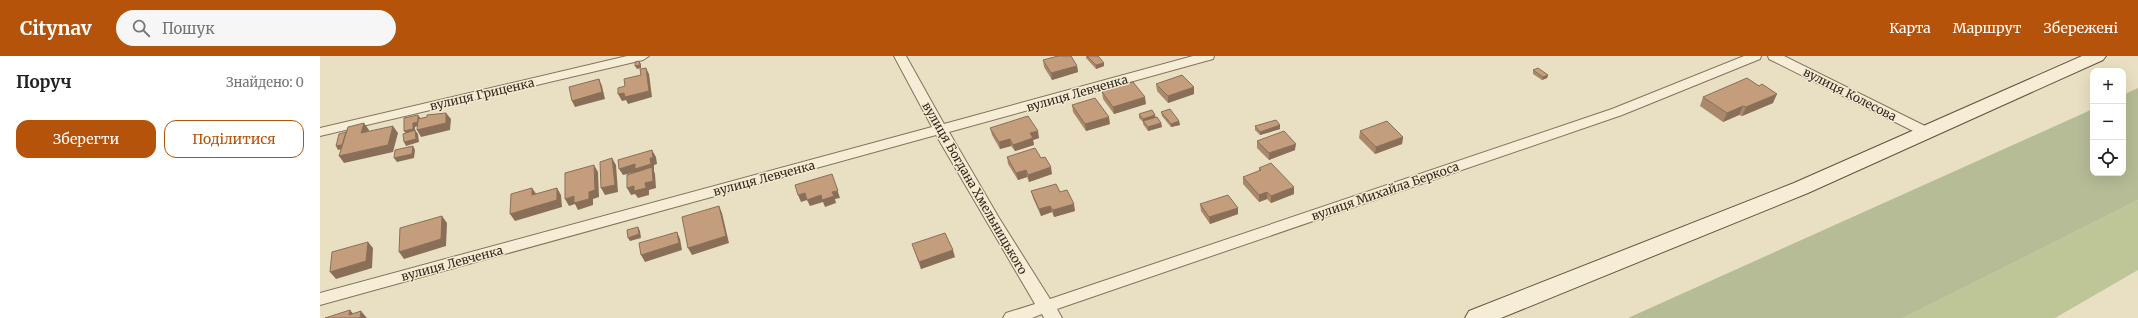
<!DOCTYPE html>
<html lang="uk">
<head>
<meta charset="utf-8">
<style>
  :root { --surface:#fff; --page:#f6f6f6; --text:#222; --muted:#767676; --line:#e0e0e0; --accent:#b45309 }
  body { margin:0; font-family:Merriweather,serif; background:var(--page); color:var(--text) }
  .controls { position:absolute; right:12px; top:12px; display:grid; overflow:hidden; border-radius:8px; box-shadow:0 4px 16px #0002 }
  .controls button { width:36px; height:36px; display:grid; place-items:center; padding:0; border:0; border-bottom:1px solid var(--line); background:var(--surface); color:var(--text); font:20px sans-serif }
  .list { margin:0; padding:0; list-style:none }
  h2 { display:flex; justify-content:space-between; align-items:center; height:52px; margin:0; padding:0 16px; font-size:17px }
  h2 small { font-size:13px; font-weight:400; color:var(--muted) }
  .actions { display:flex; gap:8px; padding:12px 16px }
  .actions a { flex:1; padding:9px 0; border:1px solid var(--accent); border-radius:12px; text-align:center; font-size:14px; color:var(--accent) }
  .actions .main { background:var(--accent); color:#fff }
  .icon { flex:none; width:22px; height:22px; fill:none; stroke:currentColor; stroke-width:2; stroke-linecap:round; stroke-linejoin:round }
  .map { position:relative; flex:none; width:1818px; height:262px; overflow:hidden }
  header { display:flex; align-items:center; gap:24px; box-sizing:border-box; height:56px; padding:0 20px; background:var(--accent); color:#fff }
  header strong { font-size:19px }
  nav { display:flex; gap:22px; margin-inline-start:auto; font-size:14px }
  .search { width:280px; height:36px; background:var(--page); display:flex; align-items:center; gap:10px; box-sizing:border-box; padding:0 14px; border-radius:22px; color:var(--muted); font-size:15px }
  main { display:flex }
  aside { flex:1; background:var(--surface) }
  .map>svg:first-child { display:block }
  .green { fill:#bec698 }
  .cemetery { fill:#b5bc96 }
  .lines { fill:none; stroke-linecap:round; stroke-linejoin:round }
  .street-casing { stroke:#82725b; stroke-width:2 }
  .secondary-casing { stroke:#64533f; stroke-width:2 }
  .street { fill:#f5edd5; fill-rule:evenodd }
  .secondary { fill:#f5edd5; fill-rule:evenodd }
  .wall { fill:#a9886b }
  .shaded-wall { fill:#896f57 }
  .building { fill:#c49e7c; stroke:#896f57 }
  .labels { text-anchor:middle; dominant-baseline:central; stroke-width:3; stroke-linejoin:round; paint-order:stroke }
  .street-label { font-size:12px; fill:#33291e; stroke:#f2ead1 }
</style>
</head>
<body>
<header>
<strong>Citynav</strong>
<div class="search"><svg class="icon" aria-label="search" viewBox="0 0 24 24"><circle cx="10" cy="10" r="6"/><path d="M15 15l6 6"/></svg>Пошук</div>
<nav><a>Карта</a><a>Маршрут</a><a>Збережені</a></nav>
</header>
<main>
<aside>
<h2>Поруч<small>Знайдено: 0</small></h2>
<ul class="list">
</ul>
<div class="actions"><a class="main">Зберегти</a><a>Поділитися</a></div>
</aside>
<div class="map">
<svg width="1818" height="262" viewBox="0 0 1818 262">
  <rect width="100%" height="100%" fill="#e9e0c3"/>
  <path class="green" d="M1818 144V214L1735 262H1583Z"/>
  <path class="cemetery" d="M1818 32V144L1583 262H1308L1773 53V117H1803V39Z"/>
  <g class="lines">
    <defs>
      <path id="street" d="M307 0H329L323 4 0 80V72Z
        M574 0H586L624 68 873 0H894L893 3 629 76 679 162 730 243 1292 53 1424 0H1441L1440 3 1302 59 737 253 742 262H724L722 258 712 262H683L686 257 715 248 616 79 0 249V237L612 71Z
        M1448 0H1464L1611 73 1613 76 1611 79H1601L1449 3Z"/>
      <path id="secondary" d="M1762 0H1786L1783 4 1488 137 1181 262H1145L1149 255 1474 127Z"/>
    </defs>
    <use href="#street" class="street-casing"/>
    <use href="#secondary" class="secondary-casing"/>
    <use href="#street" class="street"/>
    <use href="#secondary" class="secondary"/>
  </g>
  <path class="wall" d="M766 0H778L784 7V10L776 13 766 2Z
    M723 4 757 10 758 16 732 24 724 11Z
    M1213 14 1228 19 1227 22 1222 24 1213 18Z
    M836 28 874 38 848 47 837 35Z
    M782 36 826 48 794 58 783 43Z
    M1383 41 1453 47 1422 60 1419 59 1403 66 1380 50Z
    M752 49 790 68 766 75 753 56Z
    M841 56 859 65 860 69 851 71 842 60Z
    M819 58 835 59V61L841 67 842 71 828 75 823 68V66L819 62Z
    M960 69V73L940 79 935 74V70Z
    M670 72 719 82 713 84 714 89 695 95 691 90 680 93 672 79Z
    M1040 75 1083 81 1082 88 1055 98 1039 82Z
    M937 85 975 94 949 104 937 92Z
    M687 101 721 102 732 118 709 126 707 121 698 124 688 108Z
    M939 112 974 138 951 147 947 143 939 146 923 128V121L939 115Z
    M711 135 740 136 755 155 734 161 732 156 721 160 713 142Z
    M880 148 918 152V158L890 168 881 155Z
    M592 188 635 201 601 213Z"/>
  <path class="shaded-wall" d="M319 5 321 8V12L317 13 315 10Z
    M784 7V10L776 13V9Z
    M757 10 758 16 732 24 731 17Z
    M326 12 329 18 332 41 308 48 306 44 302 45 298 38 304 37 306 40Z
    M1228 19 1227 22 1222 24 1223 21Z
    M279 23 282 30 285 43 255 51 252 45Z
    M874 31V38L848 47V40Z
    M1457 38 1453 47 1422 60 1426 51Z
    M825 41 826 48 794 58 793 51Z
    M1423 50 1419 59 1403 66 1407 57Z
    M126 57 131 63 130 74 101 81 97 74Z
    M98 59 101 63 100 69 95 71V77L87 79 84 75 93 67Z
    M835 59 836 62 823 65V66V63Z
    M789 61 790 68 766 75 765 68Z
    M859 65 860 69 851 71V68Z
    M44 67 49 74 46 84 41 77Z
    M841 67 842 71 828 75V71Z
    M960 69V73L940 79V76Z
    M73 70 78 77 73 96 24 107 19 100Z
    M95 74 98 78 99 86 86 90 84 86Z
    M718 75 719 82 713 84 714 89 695 95 693 89 710 77Z
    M1083 81 1082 88 1055 98 1056 91Z
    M690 83 691 90 680 93 679 86Z
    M23 88 26 92 18 94 16 90Z
    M976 88 975 94 949 104V97Z
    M93 90 95 94 94 102 77 106 74 102Z
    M332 94 336 101 337 108 334 109V115L335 118 336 132 329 134V139L318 142 315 138 311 139 307 132 319 120 317 116 303 119 299 113 330 102Z
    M292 102 296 109 298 136 285 139 281 132Z
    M274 109 278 116 279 141 273 143V149L258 154 255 148 249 150 245 143 269 136Z
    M731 111 732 118 709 126 708 119Z
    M706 114 707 121 698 124 696 117Z
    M512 118 520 142 515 143 516 147 505 151 503 146 490 150 487 144 481 146 478 139 485 137 501 139 512 136Z
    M974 131V138L951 147V140Z
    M212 132 217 139H212Z
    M237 132 241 139 242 151 195 165 190 158Z
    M947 136V143L939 146V139Z
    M754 148 755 155 734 161 733 154Z
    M399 150 402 157 409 187 372 199 368 192Z
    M730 150 732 156 721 160 719 153Z
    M918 152V158L890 168 889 161Z
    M122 160 127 167 126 190 84 203 79 196Z
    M318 171 320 175 321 182 310 185 308 182Z
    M357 176 360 183 362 194 325 206 321 199Z
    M48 186 53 192 52 212 16 223 10 216Z
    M633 194 635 201 601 213 599 206Z
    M30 254 36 261 29 259Z
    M41 255 47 262H40Z"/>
  <path class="building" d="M738 0H751L757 10 731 17 723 4Z
    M767 0H778L784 7 776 9Z
    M319 5 320 9 315 10V6Z
    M326 12 329 35 305 41 304 37 298 38V32L305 30 304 23 321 19 320 13Z
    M1218 12 1228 19 1223 21 1213 14Z
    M862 19 874 31 848 40 836 28Z
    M1427 22 1439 30 1442 28 1457 38 1426 51 1423 50 1407 57 1383 41Z
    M279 23 282 36 252 45 249 31Z
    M813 26 825 41 793 51 782 36Z
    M775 42 789 61 765 68 752 49Z
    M850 53 859 65 851 68 841 56Z
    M832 54 835 59 823 63 819 58Z
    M126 57V67L97 74 98 63 107 61V59Z
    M98 59V66L93 67V73L84 75V62Z
    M708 60 718 75 710 77 713 82 693 89 690 83 679 86 670 72Z
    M837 61 841 67 828 71 823 65Z
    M956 64 960 69 940 76 935 70Z
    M1067 65 1083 81 1056 91 1040 75Z
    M44 67 41 77 73 70 68 89 19 100 28 71Z
    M95 74 96 83 84 86 83 78Z
    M964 75 976 88 949 97 937 85Z
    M26 76 22 89 16 90 19 78Z
    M93 90 92 98 74 102 75 94Z
    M715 92 721 102 725 101 731 111 708 119 706 114 696 117 687 101Z
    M332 94 333 102H330L331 108 315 113V108L299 113 298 104Z
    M292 102 295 129 281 132 280 106Z
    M951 107 974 131 951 140 947 136 939 139 923 121 941 114 939 112Z
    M274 109 275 134 269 136V143L254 147V140L245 143V117Z
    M332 111 333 125 325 127 326 132 314 135V130L307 132V119Z
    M512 118 518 135 512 136 514 140 502 144 501 139 487 144 485 137 478 139 475 129Z
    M736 128 740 136 747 134 754 148 733 154 730 150 719 153 711 135Z
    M212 132V139L237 132V144L190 158 191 138Z
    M908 139 918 152 889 161 880 148Z
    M399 150 406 180 368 192 362 161Z
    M122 160 121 183 79 196 80 172Z
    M318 171 319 178 308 182 307 174Z
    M357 176 359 187 321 199 319 187Z
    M625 177 633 194 599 206 592 188Z
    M48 186 46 205 10 216 12 196Z
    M30 254 29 259 41 255 40 262H5Z"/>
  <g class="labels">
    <g class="street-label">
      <text transform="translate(757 37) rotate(-16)">вулиця Левченка</text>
      <text transform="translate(162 38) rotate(-13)">вулиця Гриценка</text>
      <text transform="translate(1530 38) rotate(27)">вулиця Колесова</text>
      <text transform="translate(444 122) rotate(-15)">вулиця Левченка</text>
      <text transform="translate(655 132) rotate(60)">вулиця Богдана Хмельницького</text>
      <text transform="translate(1065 135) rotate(-19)">вулиця Михайла Беркоса</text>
      <text transform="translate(132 207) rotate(-15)">вулиця Левченка</text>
    </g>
  </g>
</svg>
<div class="controls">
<button>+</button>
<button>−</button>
<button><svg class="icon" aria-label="locate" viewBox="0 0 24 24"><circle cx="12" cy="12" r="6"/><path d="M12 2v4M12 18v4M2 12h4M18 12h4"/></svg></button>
</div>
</div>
</main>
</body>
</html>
